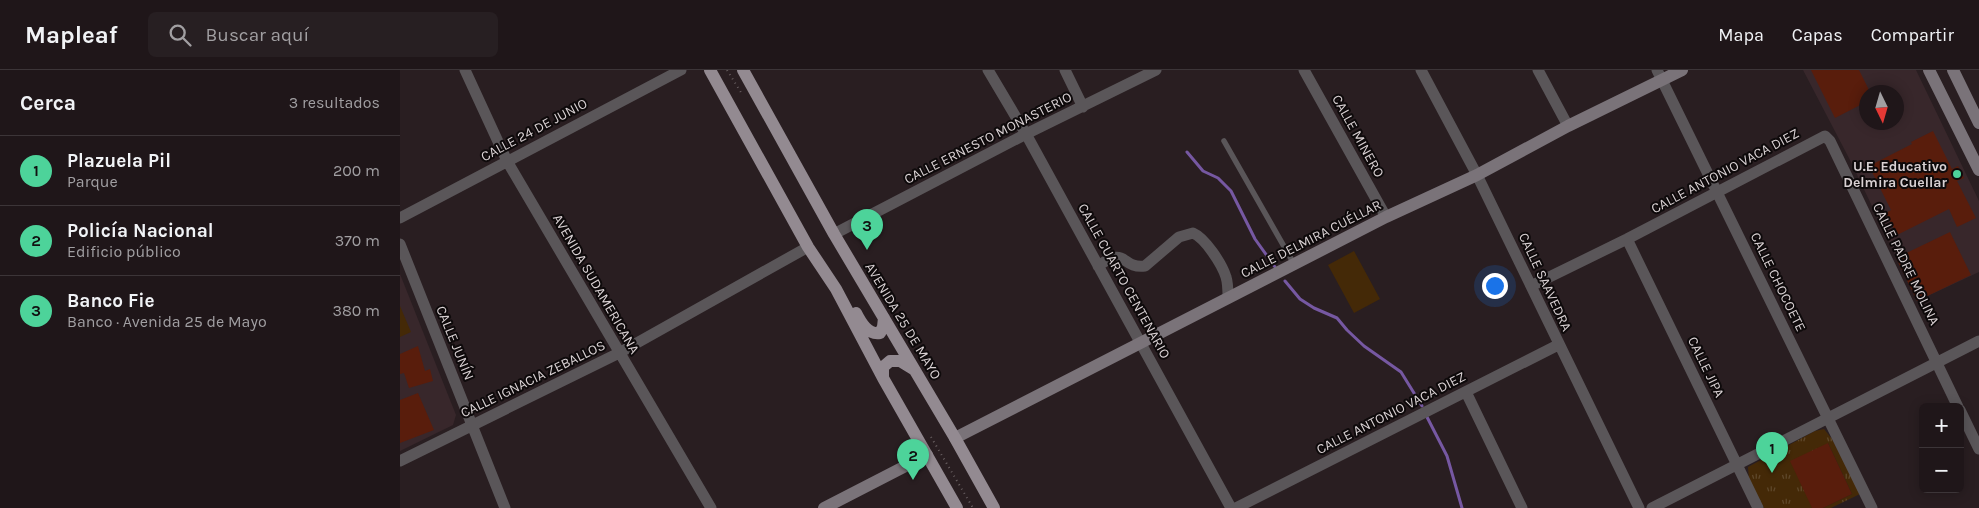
<!DOCTYPE html>
<html lang="es">
<head>
<meta charset="utf-8">
<style>
  :root { --surface:#1f1619; --page:#271f22; --text:#f1f3f6; --muted:#a19fa2; --line:#3c3538; --accent:#4dd39a }
  body { margin:0; font-family:Karla,sans-serif; background:var(--page); color:var(--text) }
  .controls { position:absolute; right:15px; bottom:15px; display:grid; overflow:hidden; border-radius:8px; box-shadow:0 2px 12px #0003 }
  .controls button { width:45px; height:45px; display:grid; place-items:center; padding:0; border:0; border-bottom:1px solid var(--line); background:var(--surface); color:var(--text); font:25px sans-serif }
  .compass { position:absolute; left:1459px; top:15px; width:45px; height:45px; border-radius:50%; background:var(--surface); box-shadow:0 2px 12px #0003; rotate:175deg }
  .you { position:absolute; left:1094px; top:215px; width:18px; height:18px; margin:-12px; border:4px solid #fff; border-radius:50%; background:#1a73e8; box-shadow:0 0 0 8px #1a73e833 }
  .badge { display:grid; place-items:center; width:32px; height:32px; border-radius:50%; background:var(--accent); color:#111; font-size:16px; font-weight:700 }
  .pin { position:absolute; translate:-50% -41px; filter:drop-shadow(0 1px 2px #0008) }
  .pin::after { content:''; position:absolute; top:26px; width:18px; height:15px; background:inherit; clip-path:polygon(0 0,100% 0,50% 100%) }
  .list { margin:0; padding:0; list-style:none }
  h2 { display:flex; justify-content:space-between; align-items:center; height:65px; margin:0; padding:0 20px; font-size:21px }
  h2 small { font-size:16px; font-weight:400; color:var(--muted) }
  .list li { display:grid; grid-template-columns:32px 1fr auto; gap:15px; align-items:center; box-sizing:border-box; height:70px; padding:0 20px; border-top:1px solid var(--line) }
  .list b { display:block; font-size:19px; white-space:nowrap }
  .list p { margin:0; font-size:16px; white-space:nowrap; color:var(--muted) }
  .list em { font-size:16px; font-style:normal; color:var(--muted) }
  .icon { flex:none; width:28px; height:28px; fill:none; stroke:currentColor; stroke-width:2; stroke-linecap:round; stroke-linejoin:round }
  .map { position:relative; flex:none; width:1579px; height:438px; overflow:hidden }
  header { display:flex; align-items:center; gap:30px; box-sizing:border-box; height:70px; padding:0 25px; background:var(--surface); border-bottom:1px solid var(--line) }
  header strong { font-size:24px }
  nav { display:flex; gap:28px; margin-inline-start:auto; font-size:18px }
  .search { width:350px; height:45px; background:var(--page); display:flex; align-items:center; gap:12px; box-sizing:border-box; padding:0 18px; border-radius:8px; color:var(--muted); font-size:19px }
  main { display:flex }
  aside { flex:1; background:var(--surface) }
  .map>svg:first-child { display:block }
  .built { fill:#38272b; fill-rule:evenodd }
  .green { fill:#442907 }
  .park { fill:url(#park-tufts) }
  .lines { fill:none; stroke-linecap:round; stroke-linejoin:round }
  .stream { stroke:#7658a2; stroke-width:3 }
  .building { fill:#591d0c }
  .path { stroke:#696062; stroke-width:2; stroke-dasharray:1 4; stroke-linecap:butt }
  .service { stroke:#5a5659; stroke-width:5.5 }
  .minor { stroke:#5a5659; stroke-width:11 }
  .secondary { stroke:#7a7379; stroke-width:12 }
  .primary { stroke:#938a91; stroke-width:12 }
  .poi-dot { fill:#4dd39a; stroke:#0e0a0b; stroke-width:2 }
  .labels { text-anchor:middle; dominant-baseline:central; stroke-width:4; stroke-linejoin:round; paint-order:stroke }
  .street-label { font-size:14px; fill:#d9d1d3; stroke:#0e0a0b }
  .poi-label { font-size:14px; font-weight:bold; fill:#d9d1d3; stroke:#0e0a0b; text-anchor:end }
</style>
</head>
<body>
<header>
<strong>Mapleaf</strong>
<div class="search"><svg class="icon" aria-label="search" viewBox="0 0 24 24"><circle cx="10" cy="10" r="6"/><path d="M15 15l6 6"/></svg>Buscar aquí</div>
<nav><a>Mapa</a><a>Capas</a><a>Compartir</a></nav>
</header>
<main>
<aside>
<h2>Cerca<small>3 resultados</small></h2>
<ul class="list">
<li><span class="badge">1</span><div><b>Plazuela Pil</b><p>Parque</p></div><em>200 m</em></li>
<li><span class="badge">2</span><div><b>Policía Nacional</b><p>Edificio público</p></div><em>370 m</em></li>
<li><span class="badge">3</span><div><b>Banco Fie</b><p>Banco · Avenida 25 de Mayo</p></div><em>380 m</em></li>
</ul>
</aside>
<div class="map">
<svg width="1579" height="438" viewBox="0 0 1579 438">
  <defs>
    <pattern id="park-tufts" width="24" height="20" patternUnits="userSpaceOnUse" patternTransform="scale(1.25)"><rect width="24" height="20" fill="#442907"/><path d="M3 7l-1-3M5 7V3M7 7l1-3M15 17l-1-3M17 17v-4M19 17l1-3" fill="none" stroke="#5e472a"/></pattern>
  </defs>
  <rect width="100%" height="100%" fill="#291e21"/>
  <path class="built" d="M1403 0H1516L1579 131V202L1517 231 1451 92ZM1466 22H1496V52H1466Z
    M0 204 56 345 53 355 0 381Z"/>
  <path class="green" d="M954 181 980 229 954 243 928 195Z
    M0 236 11 262 0 267Z"/>
  <path class="park" d="M1424 359 1432 369 1460 424 1431 438H1423L1452 424 1428 373 1412 438H1364L1349 409 1348 397 1415 361Z"/>
  <g class="lines">
    <path class="stream" d="M787 82 803 101 818 108 831 121 855 169 875 197
      M885 211 900 229 914 238 937 248 947 260 964 276 1001 302 1022 336
      M1027 347 1047 386 1062 438"/>
  </g>
  <path class="building" d="M1411 0H1459L1470 22H1466V32L1435 48Z
    M1533 61 1552 99 1558 96 1564 108 1557 111 1576 148 1557 157 1549 139 1497 165 1486 143 1491 140 1469 96 1512 74 1511 72Z
    M1550 162 1571 205 1517 231 1496 188Z
    M18 276 25 301 30 299 33 311 9 318 4 303 0 304V284Z
    M18 323 34 360 0 373V330Z
    M1428 373 1452 424 1423 438H1412L1390 391Z"/>
  <g class="lines">
    <path class="path" d="M327 0 342 24
      M531 367 573 438"/>
    <path class="service" d="M824 71 894 194"/>
    <path class="minor" d="M65 0 107 91 311 438
      M588 0 626 64 831 438
      M665 0 683 37
      M904 0 986 147
      M1021 0 1077 105 1239 438
      M1138 0 1168 56
      M1257 0 1472 438
      M0 148 281 0
      M434 164 626 64 756 0
      M1227 169 1358 438
      M0 174 105 438
      M698 196C728 175 720 199 745 196L779 167 793 163C805 168 822 194 826 207 828 213 828 221 828 228
      M1131 216 1227 169 1425 66 1430 71 1558 337
      M1066 322 1122 438
      M1560 340 1579 379
      M0 391 219 283 408 177
      M836 438 1158 275
      M1252 438 1579 271"/>
    <path class="secondary" d="M1529 0 1579 100
      M1553 0 1579 53
      M555 368 986 147 1077 105 1168 56 1282 0
      M424 438 527 385"/>
    <path class="primary" d="M310 0 408 177 436 219 483 308 557 438
      M343 0 434 164 555 368 594 438
      M456 243C461 253 468 265 480 263L483 257 484 248
      M483 308V297L490 291H500L513 299"/>
  </g>
  <circle class="poi-dot" cx="1557" cy="104" r="5"/>
  <g class="labels">
    <g class="street-label">
      <text transform="translate(134 60) rotate(-28)">CALLE 24 DE JUNIO</text>
      <text transform="translate(958 66) rotate(61)">CALLE MINERO</text>
      <text transform="translate(588 68) rotate(-27)">CALLE ERNESTO MONASTERIO</text>
      <text transform="translate(1325 101) rotate(-28)">CALLE ANTONIO VACA DIEZ</text>
      <text transform="translate(911 169) rotate(-27)">CALLE DELMIRA CUÉLLAR</text>
      <text transform="translate(1506 194) rotate(64)">CALLE PADRE MOLINA</text>
      <text transform="translate(724 211) rotate(61)">CALLE CUARTO CENTENARIO</text>
      <text transform="translate(1145 212) rotate(65)">CALLE SAAVEDRA</text>
      <text transform="translate(1378 212) rotate(64)">CALLE CHOCOETE</text>
      <text transform="translate(196 214) rotate(60)">AVENIDA SUDAMERICANA</text>
      <text transform="translate(503 251) rotate(59)">AVENIDA 25 DE MAYO</text>
      <text transform="translate(55 273) rotate(68)">CALLE JUNÍN</text>
      <text transform="translate(1306 297) rotate(64)">CALLE JIPA</text>
      <text transform="translate(133 309) rotate(-26)">CALLE IGNACIA ZEBALLOS</text>
      <text transform="translate(991 343) rotate(-27)">CALLE ANTONIO VACA DIEZ</text>
    </g>
    <g class="poi-label">
      <text x="1547" y="96">U.E. Educativo<tspan x="1547" dy="16">Delmira Cuellar</tspan></text>
    </g>
  </g>
</svg>
<div class="controls">
<button>+</button>
<button>−</button>
</div>
<svg class="compass" viewBox="-18 -18 36 36"><path d="M0-13l5 13h-10z" fill="#e53935"/><path d="M0 13l5-13h-10z" fill="#a19fa2"/></svg>
<div class="you"></div>
<div class="pin badge" style="left:1372px;top:403px">1</div>
<div class="pin badge" style="left:513px;top:410px">2</div>
<div class="pin badge" style="left:467px;top:180px">3</div>
</div>
</main>
</body>
</html>
